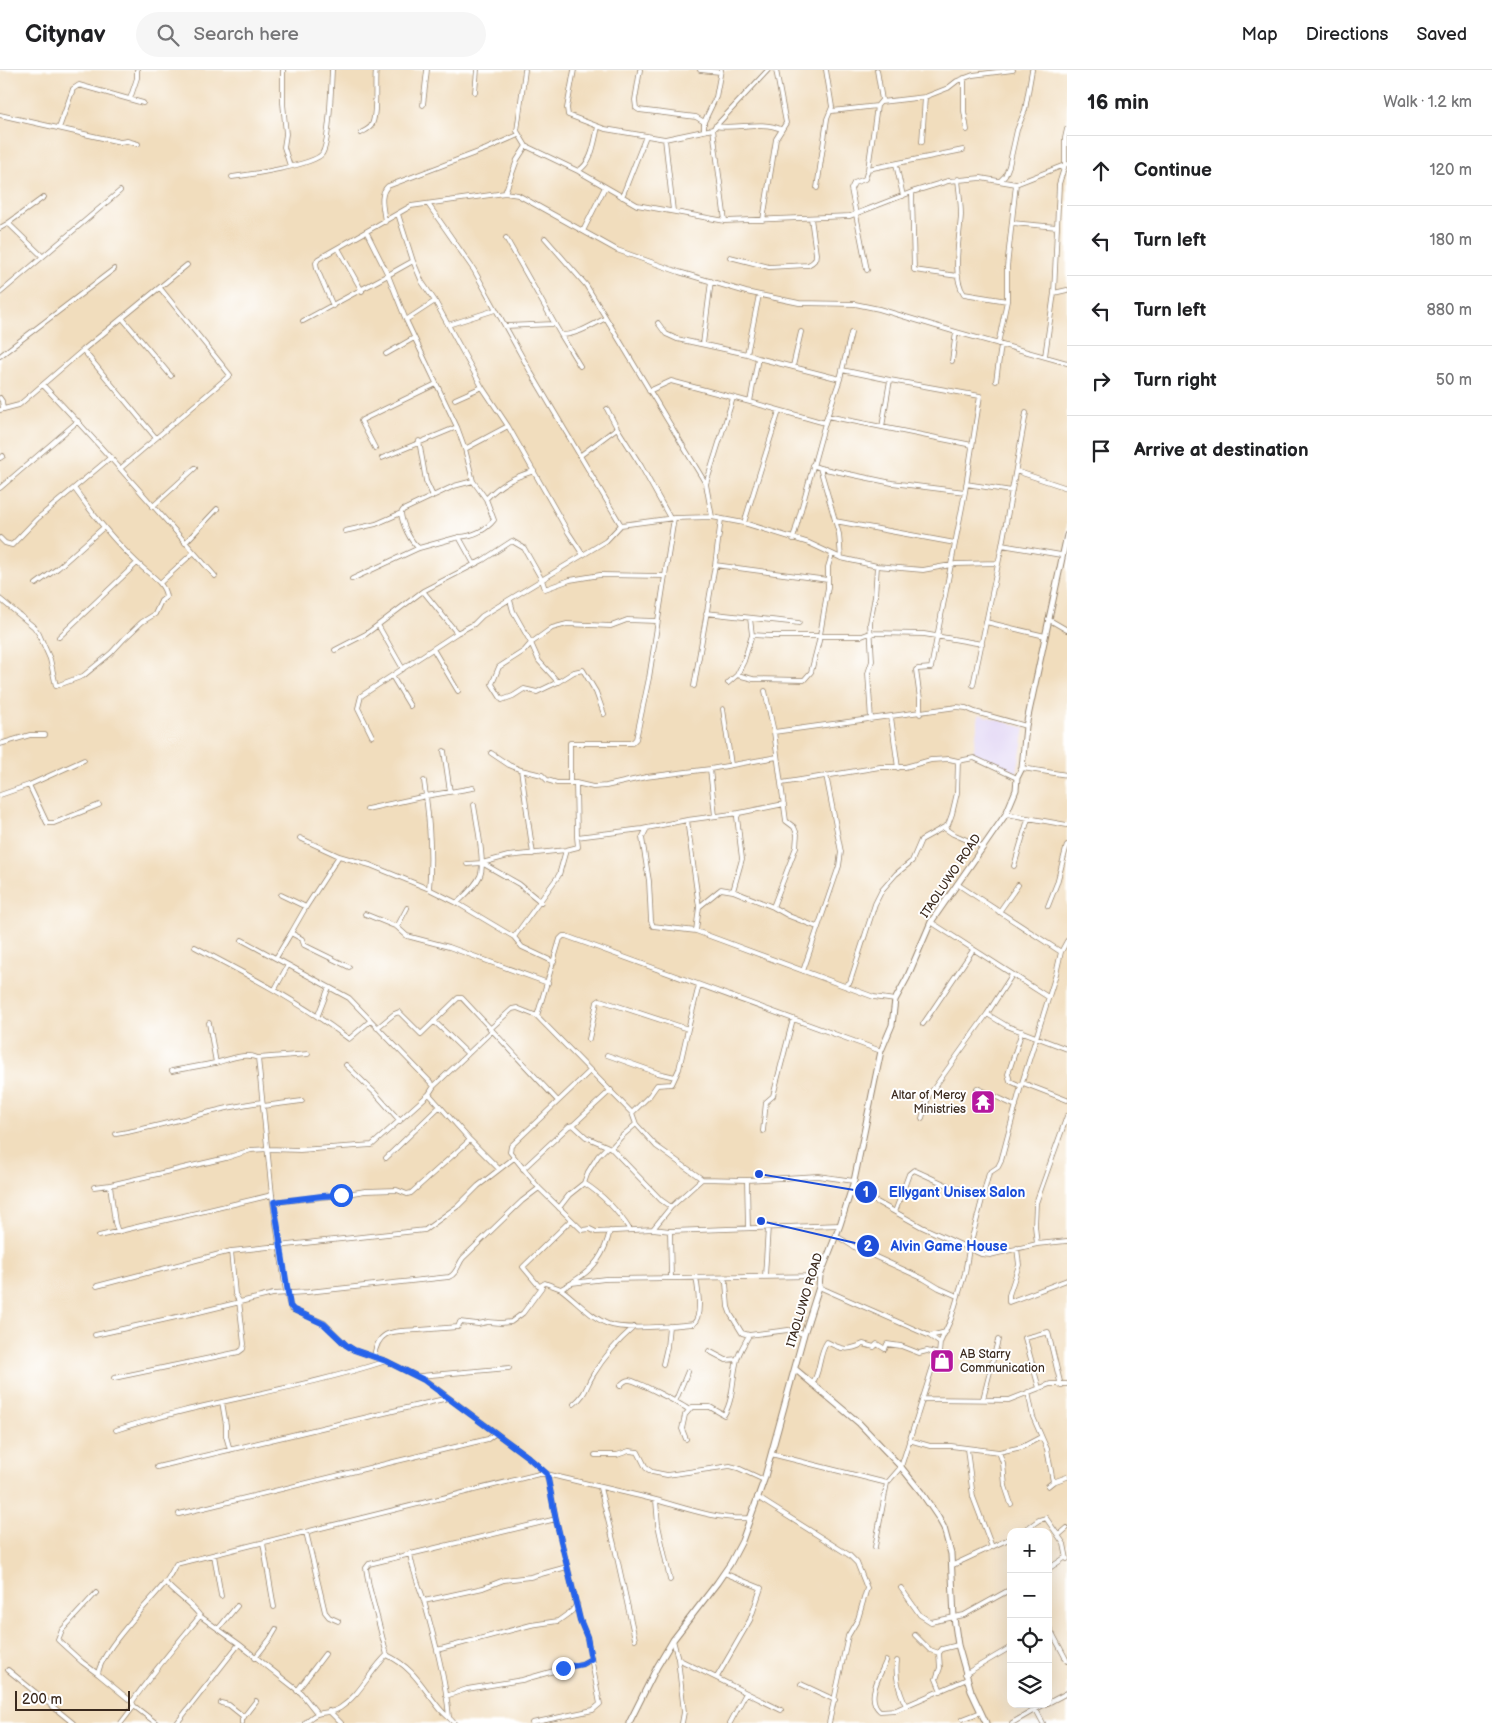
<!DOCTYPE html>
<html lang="en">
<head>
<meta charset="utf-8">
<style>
  :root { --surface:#fff; --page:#f6f6f6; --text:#202124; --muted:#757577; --line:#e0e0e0 }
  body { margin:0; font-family:"Balsamiq Sans",sans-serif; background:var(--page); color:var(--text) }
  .controls { position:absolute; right:15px; bottom:15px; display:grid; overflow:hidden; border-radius:10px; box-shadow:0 5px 20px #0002 }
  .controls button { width:45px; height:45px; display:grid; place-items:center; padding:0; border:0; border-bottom:1px solid var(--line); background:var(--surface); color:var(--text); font:25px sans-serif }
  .scale { position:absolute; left:15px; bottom:12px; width:115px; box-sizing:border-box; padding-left:5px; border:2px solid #3b2a1e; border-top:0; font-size:14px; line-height:18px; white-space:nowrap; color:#3b2a1e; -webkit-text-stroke:4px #fff; paint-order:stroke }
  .stop { position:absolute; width:15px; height:15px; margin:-11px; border:4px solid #2563eb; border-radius:50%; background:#fff }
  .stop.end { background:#2563eb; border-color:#fff; box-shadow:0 1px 5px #0008 }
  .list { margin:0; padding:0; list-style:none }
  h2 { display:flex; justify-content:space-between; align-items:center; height:65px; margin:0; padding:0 20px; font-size:21px }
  h2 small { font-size:16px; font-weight:400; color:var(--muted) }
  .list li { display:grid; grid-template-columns:32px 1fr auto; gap:15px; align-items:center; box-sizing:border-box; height:70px; padding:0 20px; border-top:1px solid var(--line) }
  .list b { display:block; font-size:19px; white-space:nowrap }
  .list em { font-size:16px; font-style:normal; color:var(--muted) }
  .icon { flex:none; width:28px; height:28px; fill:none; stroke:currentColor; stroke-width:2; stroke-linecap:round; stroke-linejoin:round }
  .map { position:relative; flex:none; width:1067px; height:1653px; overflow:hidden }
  header { display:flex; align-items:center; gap:30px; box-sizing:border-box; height:70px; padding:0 25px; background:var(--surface); border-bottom:1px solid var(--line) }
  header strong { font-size:24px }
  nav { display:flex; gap:28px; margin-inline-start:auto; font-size:18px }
  .search { width:350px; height:45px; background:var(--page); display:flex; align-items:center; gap:12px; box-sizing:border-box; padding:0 18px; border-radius:28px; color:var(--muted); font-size:19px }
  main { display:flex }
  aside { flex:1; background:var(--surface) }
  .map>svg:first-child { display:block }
  .built { fill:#e0d4f4 }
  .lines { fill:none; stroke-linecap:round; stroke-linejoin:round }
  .street-casing { stroke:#96846e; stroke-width:5.5 }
  .secondary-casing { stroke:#96846e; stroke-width:7 }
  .street { stroke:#fff; stroke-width:4 }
  .secondary { stroke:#fff; stroke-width:5 }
  .route { stroke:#2563eb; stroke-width:6 }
  .labels { text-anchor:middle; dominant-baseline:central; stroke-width:4; stroke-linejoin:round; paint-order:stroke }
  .street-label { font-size:12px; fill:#3b2a1e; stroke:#fff }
  .poi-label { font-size:12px; fill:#3b2a1e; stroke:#fff; text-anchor:end }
  .leader { fill:none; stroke:#1d4ed8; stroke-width:2 }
  .callout-dot { fill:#1d4ed8; stroke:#fff; stroke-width:2 }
  .mark-label { font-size:15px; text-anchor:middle; font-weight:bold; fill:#fff }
  .callout-label { font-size:14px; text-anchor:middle; font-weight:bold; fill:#1d4ed8; stroke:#fff; stroke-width:4; stroke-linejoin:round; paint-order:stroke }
</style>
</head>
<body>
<header>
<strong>Citynav</strong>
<div class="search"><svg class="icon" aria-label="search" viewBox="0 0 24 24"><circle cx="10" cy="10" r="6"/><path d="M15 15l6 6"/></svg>Search here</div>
<nav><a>Map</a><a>Directions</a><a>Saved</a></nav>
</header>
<main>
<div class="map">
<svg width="1067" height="1653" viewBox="0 0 1067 1653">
  <rect width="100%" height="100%" fill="#fff"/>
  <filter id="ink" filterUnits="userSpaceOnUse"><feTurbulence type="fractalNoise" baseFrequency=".02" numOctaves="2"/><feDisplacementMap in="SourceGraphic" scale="10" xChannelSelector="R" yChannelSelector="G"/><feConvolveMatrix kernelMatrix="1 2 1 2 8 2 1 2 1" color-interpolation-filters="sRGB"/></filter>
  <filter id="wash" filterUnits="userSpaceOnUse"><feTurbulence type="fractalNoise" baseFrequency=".0096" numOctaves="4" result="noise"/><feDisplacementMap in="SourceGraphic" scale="20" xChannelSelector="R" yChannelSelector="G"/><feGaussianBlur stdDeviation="1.12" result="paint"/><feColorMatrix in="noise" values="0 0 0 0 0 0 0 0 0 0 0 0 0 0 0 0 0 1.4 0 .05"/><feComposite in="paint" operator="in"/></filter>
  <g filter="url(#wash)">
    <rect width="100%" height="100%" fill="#f1ddbd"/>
    <path class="built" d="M979 644 1025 658 1017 703 981 686 973 685Z"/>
  </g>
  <g filter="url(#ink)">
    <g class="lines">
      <defs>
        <path id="street" d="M283 0V33L286 64 284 77 290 96
          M525 0 517 61 526 76 578 101 637 135 725 151 850 146 912 122 948 111 981 108 1016 114 1067 94
          M574 0 567 38 568 45 605 59 665 69 713 59 768 0
          M640 0 635 30 636 38 639 40 696 47 704 52
          M700 0 720 2
          M964 8V41L967 60
          M475 22 477 0
          M130 29 137 8V0
          M881 32 925 27 948 18 957 11 973 5 1013 0
          M423 35 427 0
          M832 41 877 36
          M0 45 120 72 127 71 138 74
          M715 56C737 60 760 50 781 59
          M59 58 73 19 79 15 143 33
          M713 59 725 151
          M1067 59 1065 68V95L1059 114 1054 223 1067 220
          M704 60V52L716 27 721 0
          M361 63C364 61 369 59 371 56 378 47 374 12 376 0
          M665 69 673 141
          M922 72 925 27
          M896 94 903 126
          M868 99 963 80
          M578 101C593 92 594 72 598 57
          M232 107C248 105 314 95 322 84 330 72 331 17 332 0
          M958 109C959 121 961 133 961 145 960 166 951 206 964 224L1007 231
          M1000 111 1005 106 1009 96 1017 60 1025 40 1032 0
          M817 118 827 49 832 37 826 0
          M912 122 914 200 958 206
          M505 123 517 90 526 76
          M622 127 646 66
          M428 134 474 200 530 301 621 455
          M398 144 413 191 422 212 435 231 482 317 508 356 568 462 583 485
          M763 150 776 69 786 53 776 0
          M385 152C384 140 378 125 388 116L486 79 518 65
          M1012 153 1057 157
          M7 154 44 127
          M0 158 7 154 10 155 42 186
          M583 161 605 117
          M506 168 561 265C577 265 592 255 606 248L586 215 545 168
          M338 178 362 221
          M730 187 769 197 808 195C814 192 816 190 816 184L811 148
          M413 191 388 205 406 250 457 357 465 379 508 356
          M867 200 851 119 854 113 865 109 868 99 877 36 882 30 877 0
          M0 223 120 121
          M759 225 747 284 758 288 750 332 825 353
          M333 236 317 199 316 193 318 189 411 136 505 123 518 125 617 180 679 202 746 222 799 233 855 234 879 239 956 262 1067 293
          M606 248 706 414 712 447
          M123 249 171 306
          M406 250 435 231
          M303 251 388 205 367 163
          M658 253 666 264 677 269 747 284
          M448 255 495 240
          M505 256 554 254
          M561 265 580 296
          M703 274 711 211
          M998 274 1007 231V197L1016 114
          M83 280 156 368
          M386 284 414 268
          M0 286 114 199
          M1045 286 1054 223
          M758 288 840 309
          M952 291 956 262
          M793 296 801 262
          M842 300 890 310 980 326 965 422 931 598 918 599 916 600 920 629V644
          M996 311 1001 275
          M43 315C103 377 158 442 215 506
          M649 321 671 311 750 332
          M0 328 2 331 3 339
          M455 329 482 317
          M607 339 617 358
          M0 340 19 335 83 280 187 195
          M827 346 972 375
          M882 357 890 310
          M419 371 426 411 433 426
          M375 378 361 351 362 350 436 314
          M581 385 617 358 641 396 670 448
          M0 388 3 386
          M382 388 457 357
          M812 395 820 398 892 413 965 422
          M121 398 230 305 160 218
          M820 398 839 464 841 488
          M1016 401 1067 418
          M706 414 733 328
          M966 414 1012 421
          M0 418 78 351
          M486 429C500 414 514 407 534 401
          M152 437 195 398
          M835 451 955 473
          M744 453 779 341
          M345 461 376 454 401 443
          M459 467C473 466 485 461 494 450L486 429 473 411 465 379
          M0 468 5 473 12 475 37 449 111 387
          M793 469 825 353 840 309 851 263
          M185 473 217 439
          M1002 475 1061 485
          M419 478C410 472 402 453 401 443L403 440 454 416 473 411
          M715 495 828 510
          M352 509 419 478 459 467 474 494 476 493
          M160 513 194 482
          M36 514 58 498 104 457
          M0 529 34 557 39 564 50 589 56 616 83 606 111 583 124 569 142 552 155 544 161 531 166 527C165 514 152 506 143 498 117 475 94 446 74 418
          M510 530 513 541 531 573 539 591 558 612 574 602 583 600 596 622 604 644
          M706 543 799 553
          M1048 549 1067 560
          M986 552 1045 566
          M378 555 403 599
          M457 563 423 521 483 490 512 471 524 478 542 510 545 519 570 510 600 505 664 506
          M752 565 770 566H862L870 563 924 564 982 574
          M59 567 137 493
          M433 579 458 621
          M335 580 366 564 423 521
          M737 605 753 609 804 610 811 602 819 571 828 517V497L832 484
          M392 606 410 636
          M558 612 537 622 524 619 513 626 502 630 492 614 499 597 524 581 531 573 552 558 567 554 611 556 627 550 656 551
          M728 613 737 605 744 591 752 565 750 548
          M973 615 1002 475 1026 343
          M694 616 715 495 721 449
          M723 639 731 695
          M891 647 898 698
          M871 650 868 603 872 591 870 553 875 526 877 496
          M774 662 957 637 966 638 975 642 1026 656
          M372 666 358 638 361 626 457 563 474 554 482 546 606 471 621 455 674 448 712 447 744 453 809 473 841 488 877 496 923 500 956 494 998 493
          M0 674 30 665H45
          M444 681 450 722
          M491 683 509 695 521 700 542 705 547 710 557 713H576L593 717 606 716 646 707 710 699 777 687
          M1022 698 1067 705
          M710 699 715 746
          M521 700 533 784
          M424 711 426 726 473 718
          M570 713V673H632L636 669 649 608 674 448
          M576 713 577 767
          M782 713 880 697H905L931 690 949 689 958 691 974 688 1017 708
          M29 715 84 690
          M0 725 29 715 47 753H54L99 735
          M367 739 426 726C430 758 432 788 429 819
          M1006 744 1067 755
          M687 750 699 837 696 861 874 927 895 930
          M647 758 642 768 649 811 651 851 653 856 696 861
          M944 758 953 764 983 777
          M300 768 339 786 370 795 429 819 457 833 514 867 522 877 554 892
          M566 780 578 777 577 767 642 759 687 750 739 743
          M482 793 519 814 541 832
          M467 794 482 793 508 786 566 780 559 805 514 867
          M1014 796 1028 749
          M957 814 1061 882
          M733 821 742 789 737 747 739 743 784 734
          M281 825 306 837 339 786
          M457 833C465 825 475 817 480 806 486 794 476 750 474 735
          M1048 836 1057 813 1067 775
          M306 837 291 863 302 869 304 875 349 897
          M699 837 721 819 733 821 773 837 796 777 797 764 794 757 786 751 774 662 765 621
          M773 837 789 846 817 857
          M999 842 1018 815
          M365 844 397 857 407 866 449 877 548 913
          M931 852 1048 927
          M397 857 407 838
          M242 870 349 928 434 1016
          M195 877C249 906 299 931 349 969L370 951
          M276 888 291 863
          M803 901 839 796 841 782 826 705
          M846 915 850 912 875 834 882 820 896 804 912 791 921 770 948 755 952 744 957 723 958 691
          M275 919 288 895
          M987 944 1007 956 1067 979
          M318 945 329 917
          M537 946 632 1043 636 1054 656 1076 702 1109
          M434 951 467 983
          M209 953 216 993
          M923 954 973 880
          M377 958 394 944 399 942 421 964 458 928H462L558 1031
          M490 959 512 939 517 938 537 946 560 869 563 866H566L881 981
          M589 969 597 932 600 930 688 959 699 915
          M607 985 658 1003 675 1007
          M258 988 308 984
          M346 995 375 1023 400 1051
          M591 1000 511 1076 510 1082 539 1118 582 1160 590 1159 596 1162 653 1159 670 1161 840 1155
          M172 1001C186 998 201 996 215 993 229 990 243 982 258 988L272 1125 286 1222 291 1239 324 1253 346 1275 354 1280 386 1291 425 1310 528 1387 547 1404 556 1449 580 1550 587 1567 600 1634 593 1640 532 1653
          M1023 1013 1067 1030
          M1021 1016 1010 1011 1008 1004 1022 961
          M977 1018 1016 1036
          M429 1024 470 1070 499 1099
          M263 1036 302 1031
          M632 1043 650 1025 657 1015 672 1014 679 999 688 959
          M922 1048 929 1025 987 944 1012 905
          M636 1054 622 1066 611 1078 661 1130 671 1137
          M573 1055 611 1020
          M763 1061 766 1032 773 1026 793 949
          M116 1064C166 1056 212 1038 262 1032
          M386 1088 439 1037
          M523 1099 569 1056 573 1055 586 1067 611 1078
          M747 1110 748 1158
          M584 1113C603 1125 618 1141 630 1160
          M110 1115 115 1153 118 1162
          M94 1117 110 1115 226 1088 251 1080 268 1079 300 1080 372 1075 429 1024 434 1016 492 961
          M851 1121 877 1132 922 1157 981 1184 990 1185 1037 1174 1067 1171
          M274 1132 341 1125 365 1121 397 1120 407 1124 411 1123 470 1070
          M559 1138 569 1125 584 1113 588 1102 598 1086 607 1077
          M895 1142 909 1104 914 1100 951 1117 983 1125
          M571 1150 523 1197 538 1215 540 1216 545 1213 561 1219 572 1213 605 1209 820 1206
          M653 1159 671 1137 702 1109 747 1110 818 1106 854 1111
          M670 1161 671 1207
          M835 1165 854 1177 924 1209 939 1218 957 1226
          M99 1166 272 1125
          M1037 1174 1035 1156 1036 1133 1067 1046
          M1017 1178 1019 1195 1009 1225V1232L1067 1210
          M765 1206 768 1157
          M723 1208 726 1213 728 1237 731 1245 742 1263 749 1265 788 1260 804 1264
          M574 1211C595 1198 604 1185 610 1161
          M97 1216 231 1181 425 1160 458 1136 478 1116 514 1088
          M819 1217 930 1266 940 1273
          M561 1219C576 1230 590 1247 608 1254 625 1261 673 1256 693 1254 703 1247 698 1219 696 1207
          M95 1265 199 1242 273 1224 308 1222 449 1207C457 1204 458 1194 463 1188L522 1131 539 1118
          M930 1266 946 1262
          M709 1281 726 1290 737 1289
          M374 1287C378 1257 396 1262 419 1260 432 1259 445 1258 458 1257L460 1252 478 1254 488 1252 501 1253 511 1252 523 1243 542 1217
          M663 1294 667 1277 669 1256
          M420 1306 509 1298
          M114 1308 239 1282 243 1279 244 1274 239 1231 235 1224 231 1181
          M812 1314C821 1302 818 1285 827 1272 842 1280 848 1281 863 1274L874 1277 877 1274 885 1279 887 1274 901 1276 919 1283 927 1281 939 1284
          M620 1316C623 1312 625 1310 629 1310 635 1310 685 1336 689 1340
          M1039 1318 1025 1268 1048 1262 1061 1316
          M1028 1322 1033 1347 1047 1379 1053 1412 1048 1416
          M923 1329 1009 1330 1050 1314H1067
          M983 1329 998 1270
          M222 1332 226 1355V1366L230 1380
          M675 1332 688 1301
          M574 1334C587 1323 585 1318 593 1305 604 1287 618 1271 634 1257
          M116 1360C204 1331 298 1320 386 1291
          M686 1369 682 1359 685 1345 692 1337H710L724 1345C734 1329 732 1308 737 1290 739 1282 745 1273 749 1265
          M909 1370 930 1376H951L999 1382 1022 1377 1041 1367
          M967 1379 973 1427 992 1477
          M999 1382 1003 1393 1005 1416 1011 1434
          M771 1384 887 1413
          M595 1385H617L629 1381 638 1382 646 1398 652 1402 667 1405 730 1396 738 1398 764 1410
          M157 1397 448 1328
          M1053 1412 1067 1407
          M600 1418 614 1474 635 1569
          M757 1427 849 1485 857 1493 867 1518 858 1549 848 1566 829 1653
          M656 1430 658 1455 670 1510
          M179 1444 488 1369 496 1363
          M306 1462 325 1542 329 1547 338 1551
          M1022 1462 1039 1450 1046 1448 1064 1474 1067 1489
          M1059 1465 1067 1458
          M263 1473 274 1537
          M875 1477 887 1413 901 1397 932 1299 939 1284 940 1273 951 1249 965 1203 969 1179 989 1103 998 1097 1001 1091 1021 1016 1056 904 1061 882 1067 871
          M410 1483C412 1500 419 1515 424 1531 434 1567 446 1611 449 1647
          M214 1485 221 1526
          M953 1495 1011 1468
          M1048 1499 1066 1487
          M165 1512C176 1525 191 1533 200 1546 177 1574 153 1602 132 1632L98 1604C101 1580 148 1534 164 1514 169 1508 172 1501 176 1494L539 1404H547C583 1413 620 1421 656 1430 688 1439 717 1450 750 1448
          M901 1518 920 1545 931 1552 964 1545 1011 1519
          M96 1523 62 1560 58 1570 82 1592 98 1604
          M424 1531 483 1518 504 1510 530 1507 567 1497
          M218 1559 237 1536
          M1048 1560 1050 1559 1067 1591
          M915 1565 930 1580 939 1583
          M673 1570 678 1589 684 1642 682 1653
          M239 1574 301 1623 317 1643
          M437 1580 531 1555 558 1551 572 1541 577 1534
          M939 1583 940 1598 936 1609 941 1621
          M939 1583 942 1579 958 1575
          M387 1585 369 1516 366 1498 369 1494 556 1449
          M255 1588 270 1569 276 1559
          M678 1589 781 1640
          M886 1591C880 1606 865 1628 880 1641L896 1640 967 1609
          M897 1591C895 1608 899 1621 906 1636
          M8 1600 73 1653
          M965 1604 1011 1577
          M717 1607 750 1550 761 1518 724 1503
          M801 1614 835 1630
          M297 1621 325 1584
          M446 1626 467 1619 522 1610 575 1595 582 1594 591 1589
          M132 1632 134 1636 156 1653
          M221 1633 229 1635 244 1647
          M1048 1633 1067 1623
          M1033 1634 1043 1653
          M329 1641 341 1653
          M963 1649 981 1642
          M121 1653 134 1636
          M177 1653 239 1574 200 1546
          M242 1653V1649L256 1631
          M305 1653C320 1637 328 1646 340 1638 360 1625 370 1601 387 1585 414 1598 422 1617 440 1639 444 1644 450 1648 454 1653
          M730 1653 746 1623
          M1012 1653 1045 1634"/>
        <path id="secondary" d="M795 1299 859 1353 901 1397 921 1422 938 1447 944 1458 951 1484 954 1548 958 1575 971 1621 986 1653
          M629 1653 657 1597 673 1570 717 1513 730 1494 742 1471 764 1410 804 1264 819 1217 820 1206 840 1155 854 1111 881 981 892 955 895 930 907 908 931 852 1006 744 1016 720 1017 708 1022 698 1026 656 1067 465"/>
      </defs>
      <use href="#street" class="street-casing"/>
      <use href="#secondary" class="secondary-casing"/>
      <use href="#street" class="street"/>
      <use href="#secondary" class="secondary"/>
    </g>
  </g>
  <g class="lines" filter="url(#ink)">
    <path class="route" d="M341 1125 322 1126 274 1132 290 1236 294 1240 324 1254 346 1275 354 1280 386 1291 424 1310 528 1387 547 1404 556 1450 580 1550 587 1567 591 1589 582 1594 563 1598"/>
  </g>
  <defs>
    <symbol id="temple-square" viewBox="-11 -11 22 22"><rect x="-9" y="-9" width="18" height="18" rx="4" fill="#b5179e" stroke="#fff"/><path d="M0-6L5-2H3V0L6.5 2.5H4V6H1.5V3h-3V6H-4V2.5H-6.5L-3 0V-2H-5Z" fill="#fff"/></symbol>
    <symbol id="shop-square" viewBox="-11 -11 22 22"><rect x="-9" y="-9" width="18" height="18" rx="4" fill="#b5179e" stroke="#fff"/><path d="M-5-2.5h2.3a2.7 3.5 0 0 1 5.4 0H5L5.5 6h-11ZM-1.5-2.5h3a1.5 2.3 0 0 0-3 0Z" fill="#fff"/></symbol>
  </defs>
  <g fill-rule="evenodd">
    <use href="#temple-square" x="969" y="1018" width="28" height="28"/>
    <use href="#shop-square" x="928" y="1277" width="28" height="28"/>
  </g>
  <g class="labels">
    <g class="street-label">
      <text transform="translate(951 806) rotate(-56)">ITAOLUWO ROAD</text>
      <text transform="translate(805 1230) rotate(-73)">ITAOLUWO ROAD</text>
    </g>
    <g class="poi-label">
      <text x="966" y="1025">Altar of Mercy<tspan x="966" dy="14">Ministries</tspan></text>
      <text x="960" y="1284" text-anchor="start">AB Starry<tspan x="960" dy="14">Communication</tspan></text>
    </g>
  </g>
  <path class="leader" d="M759 1104L866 1122M761 1151L868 1176"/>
  <g class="callout-dot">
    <circle cx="759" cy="1104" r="5"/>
    <circle cx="761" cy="1151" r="5"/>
    <circle cx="866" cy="1122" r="12"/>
    <circle cx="868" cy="1176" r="12"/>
  </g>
  <g class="mark-label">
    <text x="866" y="1127">1</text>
    <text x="868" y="1181">2</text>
  </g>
  <g class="callout-label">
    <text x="957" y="1127">Ellygant Unisex Salon</text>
    <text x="949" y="1181">Alvin Game House</text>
  </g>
</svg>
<div class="controls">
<button>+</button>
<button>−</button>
<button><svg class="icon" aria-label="locate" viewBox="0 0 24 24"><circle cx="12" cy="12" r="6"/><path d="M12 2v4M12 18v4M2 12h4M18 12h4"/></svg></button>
<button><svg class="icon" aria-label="layers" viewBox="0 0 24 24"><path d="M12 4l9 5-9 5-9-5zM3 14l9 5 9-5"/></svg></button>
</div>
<div class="scale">200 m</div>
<div class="stop" style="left:341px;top:1125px"></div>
<div class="stop end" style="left:563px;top:1598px"></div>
</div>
<aside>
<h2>16 min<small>Walk · 1.2 km</small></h2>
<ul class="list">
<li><svg class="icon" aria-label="ahead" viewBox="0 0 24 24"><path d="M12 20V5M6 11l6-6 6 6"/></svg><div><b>Continue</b></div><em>120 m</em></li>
<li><svg class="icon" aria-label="left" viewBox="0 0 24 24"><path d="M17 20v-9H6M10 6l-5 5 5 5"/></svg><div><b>Turn left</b></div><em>180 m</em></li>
<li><svg class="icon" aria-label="left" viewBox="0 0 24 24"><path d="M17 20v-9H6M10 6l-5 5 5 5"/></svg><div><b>Turn left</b></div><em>880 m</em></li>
<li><svg class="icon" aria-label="right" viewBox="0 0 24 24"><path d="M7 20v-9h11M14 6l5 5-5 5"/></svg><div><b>Turn right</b></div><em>50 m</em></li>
<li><svg class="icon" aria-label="arrive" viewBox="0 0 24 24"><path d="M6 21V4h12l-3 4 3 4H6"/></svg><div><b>Arrive at destination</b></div></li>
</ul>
</aside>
</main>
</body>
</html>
